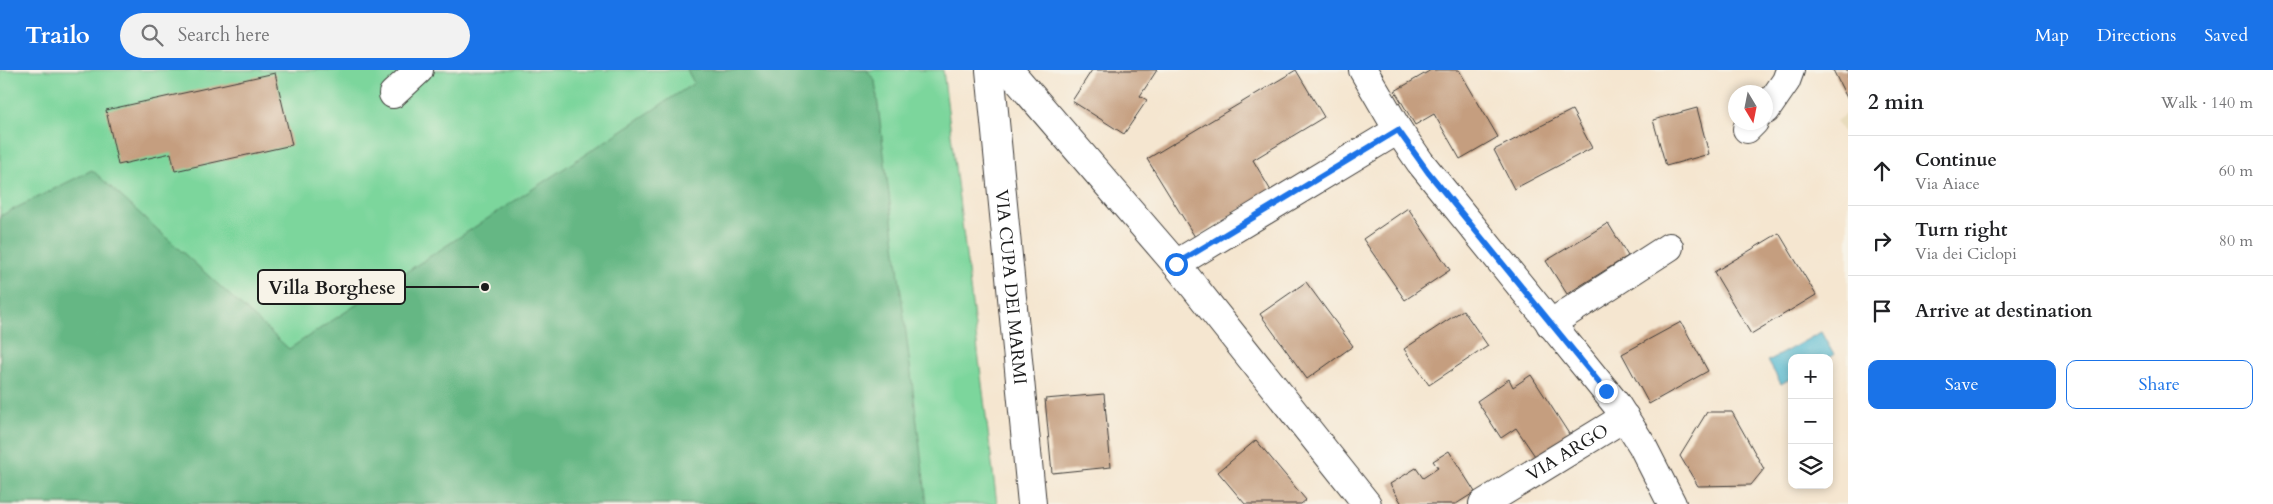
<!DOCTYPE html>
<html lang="en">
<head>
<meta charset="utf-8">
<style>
  :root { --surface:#fff; --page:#f2f2f2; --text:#202124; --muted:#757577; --line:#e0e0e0; --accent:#1a73e8 }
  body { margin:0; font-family:Cardo,serif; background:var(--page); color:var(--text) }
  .controls { position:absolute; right:15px; bottom:15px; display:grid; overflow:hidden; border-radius:10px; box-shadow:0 2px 8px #0003 }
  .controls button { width:45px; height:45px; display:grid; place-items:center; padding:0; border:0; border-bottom:1px solid var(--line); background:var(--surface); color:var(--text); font:25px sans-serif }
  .compass { position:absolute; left:1728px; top:15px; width:45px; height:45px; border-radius:50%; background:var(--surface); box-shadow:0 2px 8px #0003; rotate:170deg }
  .stop { position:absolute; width:15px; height:15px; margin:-11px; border:4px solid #1a73e8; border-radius:50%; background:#fff }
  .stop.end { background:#1a73e8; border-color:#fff; box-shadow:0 1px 5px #0008 }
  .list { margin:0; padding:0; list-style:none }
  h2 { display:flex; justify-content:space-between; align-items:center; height:65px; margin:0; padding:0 20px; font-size:21px }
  h2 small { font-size:16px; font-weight:400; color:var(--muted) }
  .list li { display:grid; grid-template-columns:32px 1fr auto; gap:15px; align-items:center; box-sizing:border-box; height:70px; padding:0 20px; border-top:1px solid var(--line) }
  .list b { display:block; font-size:19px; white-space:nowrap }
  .list p { margin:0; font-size:16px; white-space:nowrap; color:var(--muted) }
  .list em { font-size:16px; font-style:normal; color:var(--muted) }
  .actions { display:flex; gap:10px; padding:15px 20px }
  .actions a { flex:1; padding:11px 0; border:1px solid var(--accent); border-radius:10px; text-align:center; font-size:18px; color:var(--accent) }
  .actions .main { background:var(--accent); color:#fff }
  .icon { flex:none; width:28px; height:28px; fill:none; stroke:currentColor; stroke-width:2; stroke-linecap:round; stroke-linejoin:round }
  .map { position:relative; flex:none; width:1848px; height:434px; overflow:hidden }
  header { display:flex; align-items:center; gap:30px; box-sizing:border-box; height:70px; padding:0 25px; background:var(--accent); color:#fff }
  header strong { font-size:24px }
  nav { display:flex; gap:28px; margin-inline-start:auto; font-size:18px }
  .search { width:350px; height:45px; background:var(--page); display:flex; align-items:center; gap:12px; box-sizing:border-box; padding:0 18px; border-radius:28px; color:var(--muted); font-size:19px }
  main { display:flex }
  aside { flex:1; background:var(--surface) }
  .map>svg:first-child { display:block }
  .built { fill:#e7daba }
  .green { fill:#7cd69c; stroke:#4c795c }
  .forest { fill:#65b784; stroke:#406a50 }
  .water { fill:#53b9d1; stroke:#386a76 }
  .building { fill:#c59e7f }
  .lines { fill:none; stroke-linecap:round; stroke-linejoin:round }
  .minor-casing { stroke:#3d3a37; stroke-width:30 }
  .minor { stroke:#fff; stroke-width:28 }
  .route { stroke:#1a73e8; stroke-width:6 }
  .labels { text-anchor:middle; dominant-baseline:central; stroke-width:4; stroke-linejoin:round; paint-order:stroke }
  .street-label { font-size:18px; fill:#1c1c1c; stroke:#f7f3e8 }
  .leader { fill:none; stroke:#1c1c1c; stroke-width:2 }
  .callout-dot { fill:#1c1c1c; stroke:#f7f3e8; stroke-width:2 }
  .callout { fill:#f7f3e8; stroke:#1c1c1c; stroke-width:2 }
  .callout-label { font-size:19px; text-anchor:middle; font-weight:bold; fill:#1c1c1c }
</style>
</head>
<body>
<header>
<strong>Trailo</strong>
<div class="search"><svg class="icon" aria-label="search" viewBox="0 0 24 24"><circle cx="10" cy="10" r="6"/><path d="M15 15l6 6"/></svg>Search here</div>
<nav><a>Map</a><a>Directions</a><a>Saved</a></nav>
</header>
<main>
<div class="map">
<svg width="1848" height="434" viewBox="0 0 1848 434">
  <rect width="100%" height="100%" fill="#f7f3e8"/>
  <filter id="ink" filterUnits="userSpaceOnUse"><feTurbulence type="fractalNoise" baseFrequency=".02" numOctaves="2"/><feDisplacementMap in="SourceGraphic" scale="10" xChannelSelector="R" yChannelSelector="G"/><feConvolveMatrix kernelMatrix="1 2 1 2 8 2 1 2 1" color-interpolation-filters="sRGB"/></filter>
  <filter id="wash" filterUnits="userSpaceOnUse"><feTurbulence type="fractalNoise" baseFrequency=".0096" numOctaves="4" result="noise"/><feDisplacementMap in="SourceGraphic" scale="20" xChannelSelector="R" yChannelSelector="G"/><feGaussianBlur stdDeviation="1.12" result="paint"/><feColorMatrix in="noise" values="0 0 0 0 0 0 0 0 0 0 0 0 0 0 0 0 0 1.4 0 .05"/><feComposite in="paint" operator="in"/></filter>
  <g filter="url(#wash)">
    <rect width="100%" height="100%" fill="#f5e6d0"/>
    <path class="built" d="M1848 42V70L1836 51Z"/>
    <path class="green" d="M0 0H943L997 434H0Z"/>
    <path class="forest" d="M687 0H867L875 11 927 434H0V146L92 100 289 279 694 13Z"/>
    <path class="water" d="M1821 262 1834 285 1829 288H1792V308L1781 314 1768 291Z"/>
    <g id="blocks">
      <path class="building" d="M1092 0H1157L1140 26 1147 30 1124 64 1072 31Z
        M1296 0 1324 47 1253 90 1271 121 1195 167 1147 89Z
        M1431 0H1459L1498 67 1460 89 1434 44 1415 55 1395 21Z
        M1833 0H1848V30Z
        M275 3 292 75 175 101 171 83 118 95 106 40Z
        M1697 38 1709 84 1666 96 1653 50Z
        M1572 40 1592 78 1514 119 1494 80Z
        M1408 138 1450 200 1405 230 1363 169Z
        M1608 153 1628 186 1567 224 1546 191Z
        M1779 163 1816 225 1751 264 1714 202Z
        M1306 212 1353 276 1307 309 1260 244Z
        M1463 240 1488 276 1429 315 1404 279Z
        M1681 252 1708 301 1649 334 1622 284Z
        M1531 305 1571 367 1537 389 1516 358 1501 368 1477 331 1509 309 1513 317Z
        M1104 324 1111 397 1052 403 1045 329Z
        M1707 342H1732L1764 399 1751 415 1698 416 1680 386Z
        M1256 370 1306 430 1301 434H1245L1218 402Z
        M1449 381 1475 422 1456 434H1402L1390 414 1416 398 1423 408 1438 398 1433 391Z"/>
    </g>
  </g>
  <g filter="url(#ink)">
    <use href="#blocks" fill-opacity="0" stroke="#3d3a37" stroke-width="1"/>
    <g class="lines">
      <defs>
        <g id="minor">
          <path id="s1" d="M990 0 1032 434"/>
          <path d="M1009 0 1176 194 1367 434"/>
          <path d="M1363 0 1398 60 1420 92 1616 334 1642 375 1672 434"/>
          <path d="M393 24 419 0"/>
          <path d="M1766 40 1786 11 1790 0"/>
          <path d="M1747 59 1754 52"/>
          <path d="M1176 194 1398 60"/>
          <path d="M1550 254 1669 177"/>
          <path id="s2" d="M1483 434 1625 347"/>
        </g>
      </defs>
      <use href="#minor" class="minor-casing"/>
      <use href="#minor" class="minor"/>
    </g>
  </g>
  <g class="lines" filter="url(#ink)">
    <path class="route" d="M1176 194 1398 60 1428 102 1606 321"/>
  </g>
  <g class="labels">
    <g class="street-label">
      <text stroke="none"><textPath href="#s1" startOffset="218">VIA CUPA DEI MARMI</textPath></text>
      <text stroke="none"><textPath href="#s2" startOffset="99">VIA ARGO</textPath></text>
    </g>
  </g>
  <path class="leader" d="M485 217L405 217"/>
  <circle class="callout-dot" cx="485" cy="217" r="5"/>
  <rect class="callout" x="258" y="200" width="147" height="34" rx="5"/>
  <g class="callout-label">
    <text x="332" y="224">Villa Borghese</text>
  </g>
</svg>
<div class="controls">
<button>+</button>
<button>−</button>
<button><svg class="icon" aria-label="layers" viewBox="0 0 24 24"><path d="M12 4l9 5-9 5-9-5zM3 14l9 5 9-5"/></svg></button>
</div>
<svg class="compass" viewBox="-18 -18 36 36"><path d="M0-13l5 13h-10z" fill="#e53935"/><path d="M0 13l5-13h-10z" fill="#757577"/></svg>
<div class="stop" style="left:1176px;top:194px"></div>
<div class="stop end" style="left:1606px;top:321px"></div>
</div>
<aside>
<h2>2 min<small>Walk · 140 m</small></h2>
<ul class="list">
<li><svg class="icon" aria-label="ahead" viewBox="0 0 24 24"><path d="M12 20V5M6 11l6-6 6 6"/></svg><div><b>Continue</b><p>Via Aiace</p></div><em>60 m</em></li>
<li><svg class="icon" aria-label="right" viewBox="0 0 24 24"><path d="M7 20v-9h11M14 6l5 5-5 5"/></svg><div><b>Turn right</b><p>Via dei Ciclopi</p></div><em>80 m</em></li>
<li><svg class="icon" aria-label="arrive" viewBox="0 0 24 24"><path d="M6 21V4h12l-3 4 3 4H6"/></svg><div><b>Arrive at destination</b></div></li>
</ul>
<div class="actions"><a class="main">Save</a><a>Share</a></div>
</aside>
</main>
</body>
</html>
